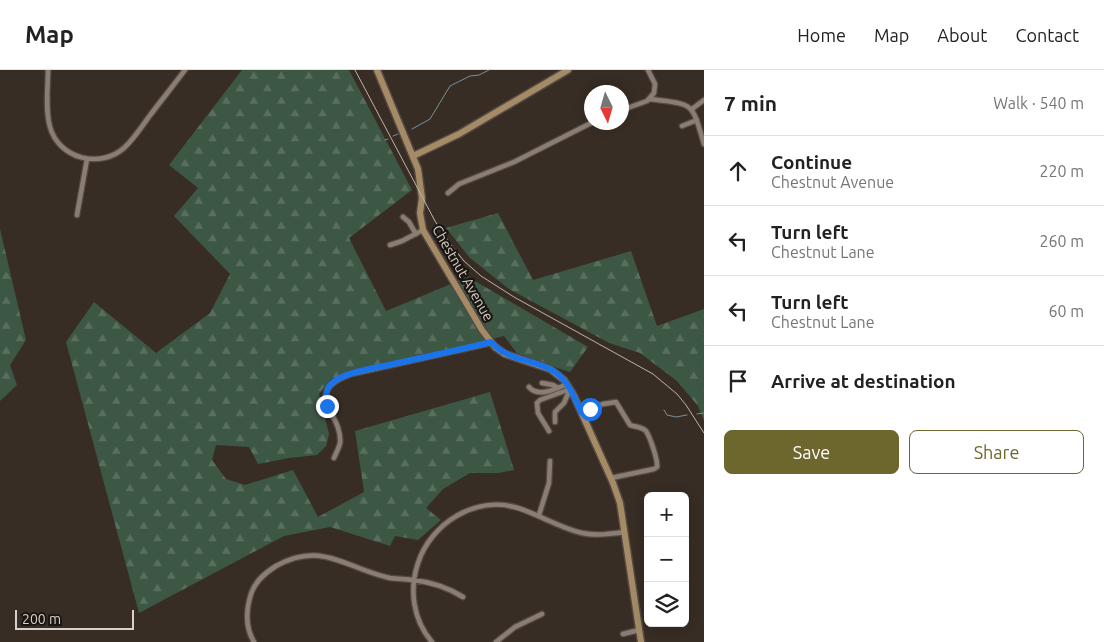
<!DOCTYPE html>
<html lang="en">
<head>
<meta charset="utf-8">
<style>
  :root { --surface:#fff; --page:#f2f2f2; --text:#222; --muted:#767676; --line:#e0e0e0; --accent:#6d662d }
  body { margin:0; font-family:Ubuntu,sans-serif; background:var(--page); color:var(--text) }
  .controls { position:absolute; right:15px; bottom:15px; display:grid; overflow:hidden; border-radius:8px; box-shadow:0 2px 12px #0003 }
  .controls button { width:45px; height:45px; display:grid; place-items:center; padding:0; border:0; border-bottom:1px solid var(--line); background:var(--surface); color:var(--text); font:25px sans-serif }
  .compass { position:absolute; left:584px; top:15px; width:45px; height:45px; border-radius:50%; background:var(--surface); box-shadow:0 2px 12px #0003; rotate:175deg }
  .scale { position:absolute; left:15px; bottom:12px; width:119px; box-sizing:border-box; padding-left:5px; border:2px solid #d8d0cb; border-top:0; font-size:14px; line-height:18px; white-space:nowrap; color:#d8d0cb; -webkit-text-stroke:4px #1b1612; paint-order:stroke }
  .stop { position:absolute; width:15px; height:15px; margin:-11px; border:4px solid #1a73e8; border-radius:50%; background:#fff }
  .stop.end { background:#1a73e8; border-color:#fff; box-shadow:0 1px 5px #0008 }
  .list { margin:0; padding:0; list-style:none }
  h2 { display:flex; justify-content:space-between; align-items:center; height:65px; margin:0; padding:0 20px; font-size:21px }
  h2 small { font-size:16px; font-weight:400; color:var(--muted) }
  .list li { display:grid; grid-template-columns:32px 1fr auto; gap:15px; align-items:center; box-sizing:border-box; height:70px; padding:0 20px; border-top:1px solid var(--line) }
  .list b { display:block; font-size:19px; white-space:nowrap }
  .list p { margin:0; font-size:16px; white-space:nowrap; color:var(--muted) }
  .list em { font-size:16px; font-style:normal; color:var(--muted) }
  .actions { display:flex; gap:10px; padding:15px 20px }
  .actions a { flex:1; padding:11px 0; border:1px solid var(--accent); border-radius:8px; text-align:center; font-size:18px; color:var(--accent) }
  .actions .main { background:var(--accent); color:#fff }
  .icon { flex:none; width:28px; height:28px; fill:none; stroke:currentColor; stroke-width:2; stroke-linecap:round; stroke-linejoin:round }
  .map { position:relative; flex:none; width:704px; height:572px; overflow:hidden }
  header { display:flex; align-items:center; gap:30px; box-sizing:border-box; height:70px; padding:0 25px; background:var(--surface); border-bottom:1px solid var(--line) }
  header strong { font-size:24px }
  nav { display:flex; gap:28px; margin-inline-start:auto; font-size:18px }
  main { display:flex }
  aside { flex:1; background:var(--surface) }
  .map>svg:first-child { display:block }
  .forest { fill:url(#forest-firs) }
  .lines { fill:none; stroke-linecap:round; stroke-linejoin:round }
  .stream { stroke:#7a8f9b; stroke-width:1 }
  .street-casing { stroke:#534942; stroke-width:7 }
  .secondary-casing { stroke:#534942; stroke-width:9 }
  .street { stroke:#8a7d73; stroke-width:4.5 }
  .secondary { stroke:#a48b66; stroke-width:6 }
  .rail { stroke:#bbb3ad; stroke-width:1 }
  .route { stroke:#1a73e8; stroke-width:6 }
  .labels { text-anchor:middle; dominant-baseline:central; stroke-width:4.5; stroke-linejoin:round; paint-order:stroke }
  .street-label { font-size:14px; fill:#d8d0cb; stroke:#1b1612 }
</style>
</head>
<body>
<header>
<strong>Map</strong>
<nav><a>Home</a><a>Map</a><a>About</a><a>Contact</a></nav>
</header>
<main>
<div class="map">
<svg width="704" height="572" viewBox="0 0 704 572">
  <defs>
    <pattern id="forest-firs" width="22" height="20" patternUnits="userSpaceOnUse" patternTransform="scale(1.25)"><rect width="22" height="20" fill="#3d5745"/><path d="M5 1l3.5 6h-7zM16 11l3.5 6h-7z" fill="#586e5e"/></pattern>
  </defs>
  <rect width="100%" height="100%" fill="#382d24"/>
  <path class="forest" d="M242 0H349L412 120 349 168 386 241 468 207 588 277 570 302 519 286 504 266 332 308 319 324 329 364 326 376 317 385 289 388 258 394 249 377 216 375 212 390 226 409 245 415 293 400 318 447 364 422 355 361 490 322 514 400 498 403H470L443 419 426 438 441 450 418 470 395 466 390 476 330 457 284 466 139 543 66 272 94 232 156 283 210 243 230 204 174 146 198 118 169 95Z
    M498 143 533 210 631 181 657 256 704 239V351L698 336 677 311 640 283 609 273 509 219 470 188 446 158Z
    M0 159 26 270 10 295 17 315 0 331Z"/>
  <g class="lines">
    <path class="stream" d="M412 59 430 49 450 16 470 6 479 5 489 0
      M393 66 398 64
      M385 70 388 69
      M664 340 667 345 676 347 687 345
      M697 344 704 343"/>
    <defs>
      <path id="street" d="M48 0C48 18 45 39 50 57 59 89 100 99 124 78 133 70 141 58 148 48 160 32 173 16 185 0
        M650 29C695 35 691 31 704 74
        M692 39 704 30
        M622 40 647 31 654 23 655 14 648 0
        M682 56 697 50
        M448 123 459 114 514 92 593 52
        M77 145 87 89
        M403 147 409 152 416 164
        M390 175 402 171 423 160
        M542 313 553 315 558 318
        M529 317C538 328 556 319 567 314
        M581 342 603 334 616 332 630 355C636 357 642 357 646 361 650 367 658 390 657 397L654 399 611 408
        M555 352V342L564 333 570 319
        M549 361 538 343 537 333 540 330 570 319
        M334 388C336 383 339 378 340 373 343 343 300 323 351 304L491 273
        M539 445 549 413 550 391
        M623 564 639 560
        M254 572C245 557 246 540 251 524 255 511 265 503 276 496 322 470 347 499 390 508 397 509 405 509 413 510 431 512 447 517 463 527
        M432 572C413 550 409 520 418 493 431 453 476 425 518 438 540 445 560 458 582 463 596 466 610 464 624 462
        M496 572 515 557 542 544"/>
      <path id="secondary" d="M377 0 418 99 422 128 420 143 423 160 482 260 495 277 505 284 550 299 564 310 574 326 613 413 620 433 641 572
        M413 86 459 64 568 0"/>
    </defs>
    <use href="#street" class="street-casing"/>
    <use href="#secondary" class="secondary-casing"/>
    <use href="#street" class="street"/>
    <use href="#secondary" class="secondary"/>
    <path class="rail" d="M355 0 435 151 451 175 464 191 481 206 514 227 653 304 677 324 686 335 704 363"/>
  </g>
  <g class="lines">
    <path class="route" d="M327 336C326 329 325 319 331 314 343 302 377 298 393 294 426 287 458 280 491 272 510 294 543 288 562 308 571 317 576 331 581 342L590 339"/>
  </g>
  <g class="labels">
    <g class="street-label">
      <text transform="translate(463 203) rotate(60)">Chestnut Avenue</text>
    </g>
  </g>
</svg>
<div class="controls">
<button>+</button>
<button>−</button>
<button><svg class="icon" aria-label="layers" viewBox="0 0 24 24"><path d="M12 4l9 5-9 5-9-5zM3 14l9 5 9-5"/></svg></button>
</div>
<svg class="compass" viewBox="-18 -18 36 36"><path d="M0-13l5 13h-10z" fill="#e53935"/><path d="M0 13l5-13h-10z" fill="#767676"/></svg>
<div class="scale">200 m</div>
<div class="stop" style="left:590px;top:339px"></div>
<div class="stop end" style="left:327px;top:336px"></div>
</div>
<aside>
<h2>7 min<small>Walk · 540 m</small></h2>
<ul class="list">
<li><svg class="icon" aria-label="ahead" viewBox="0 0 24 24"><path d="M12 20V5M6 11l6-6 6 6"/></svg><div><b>Continue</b><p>Chestnut Avenue</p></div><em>220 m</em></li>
<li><svg class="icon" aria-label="left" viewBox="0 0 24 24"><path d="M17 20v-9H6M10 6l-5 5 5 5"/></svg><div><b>Turn left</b><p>Chestnut Lane</p></div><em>260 m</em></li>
<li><svg class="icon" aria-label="left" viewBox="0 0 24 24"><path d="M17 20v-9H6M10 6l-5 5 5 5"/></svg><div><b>Turn left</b><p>Chestnut Lane</p></div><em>60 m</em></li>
<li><svg class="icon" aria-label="arrive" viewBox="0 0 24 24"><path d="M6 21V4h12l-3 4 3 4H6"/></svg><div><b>Arrive at destination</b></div></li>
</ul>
<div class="actions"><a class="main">Save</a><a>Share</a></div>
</aside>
</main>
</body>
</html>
